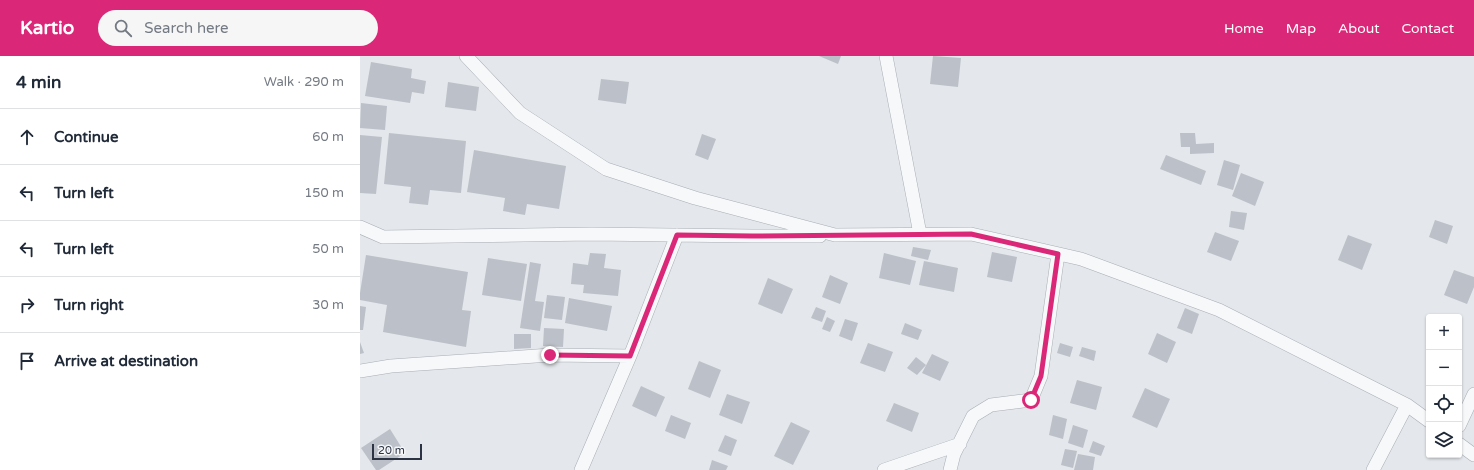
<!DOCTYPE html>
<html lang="en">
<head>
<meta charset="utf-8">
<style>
  :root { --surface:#fff; --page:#f6f6f7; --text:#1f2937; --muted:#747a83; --line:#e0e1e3; --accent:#db2777 }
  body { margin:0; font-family:"Varela Round",sans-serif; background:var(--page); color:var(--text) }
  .controls { position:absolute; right:12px; bottom:12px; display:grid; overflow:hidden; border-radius:4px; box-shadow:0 1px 3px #0004 }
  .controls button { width:36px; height:36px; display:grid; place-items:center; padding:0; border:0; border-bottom:1px solid var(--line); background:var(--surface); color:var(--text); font:20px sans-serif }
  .scale { position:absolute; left:12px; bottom:10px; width:50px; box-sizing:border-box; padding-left:4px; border:2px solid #2c3443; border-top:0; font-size:11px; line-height:14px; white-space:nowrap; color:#2c3443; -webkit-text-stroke:3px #f4f6f8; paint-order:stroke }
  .stop { position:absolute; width:12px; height:12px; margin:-9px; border:3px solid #db2777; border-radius:50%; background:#fff }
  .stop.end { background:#db2777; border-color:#fff; box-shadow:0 1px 4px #0008 }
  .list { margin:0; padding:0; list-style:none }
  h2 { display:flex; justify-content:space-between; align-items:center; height:52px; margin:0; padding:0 16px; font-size:17px }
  h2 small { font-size:13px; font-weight:400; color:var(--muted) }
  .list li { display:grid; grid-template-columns:26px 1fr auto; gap:12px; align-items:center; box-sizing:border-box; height:56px; padding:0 16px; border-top:1px solid var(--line) }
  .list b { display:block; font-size:15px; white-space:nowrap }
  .list em { font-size:13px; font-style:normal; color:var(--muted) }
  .icon { flex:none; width:22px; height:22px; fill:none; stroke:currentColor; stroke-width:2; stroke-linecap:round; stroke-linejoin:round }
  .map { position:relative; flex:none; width:1114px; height:414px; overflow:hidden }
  header { display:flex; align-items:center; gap:24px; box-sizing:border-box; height:56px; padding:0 20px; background:var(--accent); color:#fff }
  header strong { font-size:19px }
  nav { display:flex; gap:22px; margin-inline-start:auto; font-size:14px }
  .search { width:280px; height:36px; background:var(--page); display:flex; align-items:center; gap:10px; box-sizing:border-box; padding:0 14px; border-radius:22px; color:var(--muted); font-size:15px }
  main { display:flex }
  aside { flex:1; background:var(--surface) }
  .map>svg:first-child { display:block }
  .building { fill:#bcc0c8 }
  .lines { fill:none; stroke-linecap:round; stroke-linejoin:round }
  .street-casing { stroke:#a9aeb5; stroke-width:14 }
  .street { stroke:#f7f8fa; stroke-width:13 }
  .route { stroke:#db2777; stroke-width:5 }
</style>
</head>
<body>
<header>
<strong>Kartio</strong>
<div class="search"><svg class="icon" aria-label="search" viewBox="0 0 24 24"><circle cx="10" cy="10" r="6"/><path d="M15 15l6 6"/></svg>Search here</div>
<nav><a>Home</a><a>Map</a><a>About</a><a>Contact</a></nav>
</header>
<main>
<aside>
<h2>4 min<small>Walk · 290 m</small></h2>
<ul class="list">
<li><svg class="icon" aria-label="ahead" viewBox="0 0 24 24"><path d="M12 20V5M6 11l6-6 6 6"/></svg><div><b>Continue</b></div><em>60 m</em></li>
<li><svg class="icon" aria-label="left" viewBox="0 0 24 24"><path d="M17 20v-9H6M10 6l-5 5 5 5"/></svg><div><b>Turn left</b></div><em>150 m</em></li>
<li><svg class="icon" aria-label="left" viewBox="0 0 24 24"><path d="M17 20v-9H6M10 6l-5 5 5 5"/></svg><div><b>Turn left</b></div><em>50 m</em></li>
<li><svg class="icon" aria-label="right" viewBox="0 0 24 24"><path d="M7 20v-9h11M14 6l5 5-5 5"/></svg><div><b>Turn right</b></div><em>30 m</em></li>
<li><svg class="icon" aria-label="arrive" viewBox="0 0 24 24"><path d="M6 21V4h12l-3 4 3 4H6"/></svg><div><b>Arrive at destination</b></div></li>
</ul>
</aside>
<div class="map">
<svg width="1114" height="414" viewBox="0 0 1114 414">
  <rect width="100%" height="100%" fill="#e4e7eb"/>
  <path class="building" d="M459 0H481L478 8Z
    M573 0 601 2 598 31 570 28Z
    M11 6 52 13 51 22 66 25 64 38 52 36 50 47 5 40Z
    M241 23 269 26 266 48 238 44Z
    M88 26 119 31 116 55 85 51Z
    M1 47 27 50 25 74 0 72Z
    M29 77 106 85 101 137 70 134 68 149 49 147 51 131 24 128Z
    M820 77H835L836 88 854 87V97L830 98V91H821Z
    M342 78 356 83 348 104 335 99Z
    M0 79 22 81 16 138 0 137Z
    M114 94 206 110 199 153 167 148 165 159 143 155 145 142 107 136Z
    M806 99 846 115 841 129 800 113Z
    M864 104 880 109 873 134 857 129Z
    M881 117 904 126 895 150 872 140Z
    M871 155 887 157 884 174 869 171Z
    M1075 164 1093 170 1087 188 1069 181Z
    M855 176 879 185 871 205 847 196Z
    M988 179 1012 188 1002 214 978 204Z
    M553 191 571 194 568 204 551 200Z
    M632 196 657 201 652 226 627 221Z
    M230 197 246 198 244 212 261 214 258 240 223 237 224 229 211 228 213 207 228 209Z
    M524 197 556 205 550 229 519 222Z
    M6 199 108 216 102 254 111 255 106 291 23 276 27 249 0 244V237Z
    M128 202 167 208 161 245 122 239Z
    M564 205 598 212 594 236 559 229Z
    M170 206 181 208 175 245 184 246 180 275 160 272Z
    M1094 214 1114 221V231L1107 248 1084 239Z
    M470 219 488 227 480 248 462 241Z
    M408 222 433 233 422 258 398 248Z
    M187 239 205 241 202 264 184 262Z
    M209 242 252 250 247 275 205 267Z
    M0 250 6 251 3 274H0Z
    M456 251 466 255 462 266 451 262Z
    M825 252 839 258 832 278 817 272Z
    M467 261 475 265 470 276 462 273Z
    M485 263 498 267 492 285 479 280Z
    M545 267 562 274 558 284 541 278Z
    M184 272 204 273 203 291 183 290Z
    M797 277 816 286 807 307 788 298Z
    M154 278H171V292L154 293Z
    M0 286 4 297 0 298Z
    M508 287 533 296 525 316 500 307Z
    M700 287 713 291 710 301 697 297Z
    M722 291 736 295 734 305 719 300Z
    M572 298 589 306 580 325 562 317Z
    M556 301 566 309 557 319 547 312Z
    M339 305 361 314 350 342 328 333Z
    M717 324 742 331 736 354 710 347Z
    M281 330 305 341 296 361 272 350Z
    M785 332 810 343 797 372 772 361Z
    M367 338 390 346 382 368 359 359Z
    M534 347 559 357 552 376 526 365Z
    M311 359 331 367 325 383 305 375Z
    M693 359 707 363 703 383 689 379Z
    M431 366 450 375 433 409 414 400Z
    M713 369 728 374 723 392 708 387Z
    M30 373 45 397 19 414H16L1 392Z
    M365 379 377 384 371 400 358 395Z
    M733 385 745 390 741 400 729 396Z
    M705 393 717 395 713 412 701 409Z
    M718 398 735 401 733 414H714Z
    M352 404 368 410 366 414H349Z"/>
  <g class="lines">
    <defs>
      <path id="street" d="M106 0 160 57 246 113 335 142 475 179 611 178 721 203 859 254 1047 349 1069 365
        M526 0 560 178
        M0 171 23 181 232 178 392 180H460
        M0 315 31 310 190 299 270 300
        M1099 370 1114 338
        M1099 388 1114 399
        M221 414 270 300 317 179
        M524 414 600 388
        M590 414 594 398 613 360 631 349 671 344 681 320 698 198
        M1013 414 1047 349"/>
    </defs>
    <use href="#street" class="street-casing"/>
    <use href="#street" class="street"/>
  </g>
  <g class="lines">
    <path class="route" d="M190 299 270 300 317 179 392 180 611 178 698 198 681 320 671 344"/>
  </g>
</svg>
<div class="controls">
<button>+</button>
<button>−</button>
<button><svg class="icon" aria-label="locate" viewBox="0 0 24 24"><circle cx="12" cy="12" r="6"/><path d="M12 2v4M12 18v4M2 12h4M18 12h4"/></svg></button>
<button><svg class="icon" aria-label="layers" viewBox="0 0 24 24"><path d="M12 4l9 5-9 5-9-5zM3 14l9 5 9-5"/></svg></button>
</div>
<div class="scale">20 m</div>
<div class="stop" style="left:671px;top:344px"></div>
<div class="stop end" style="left:190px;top:299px"></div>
</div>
</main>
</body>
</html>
